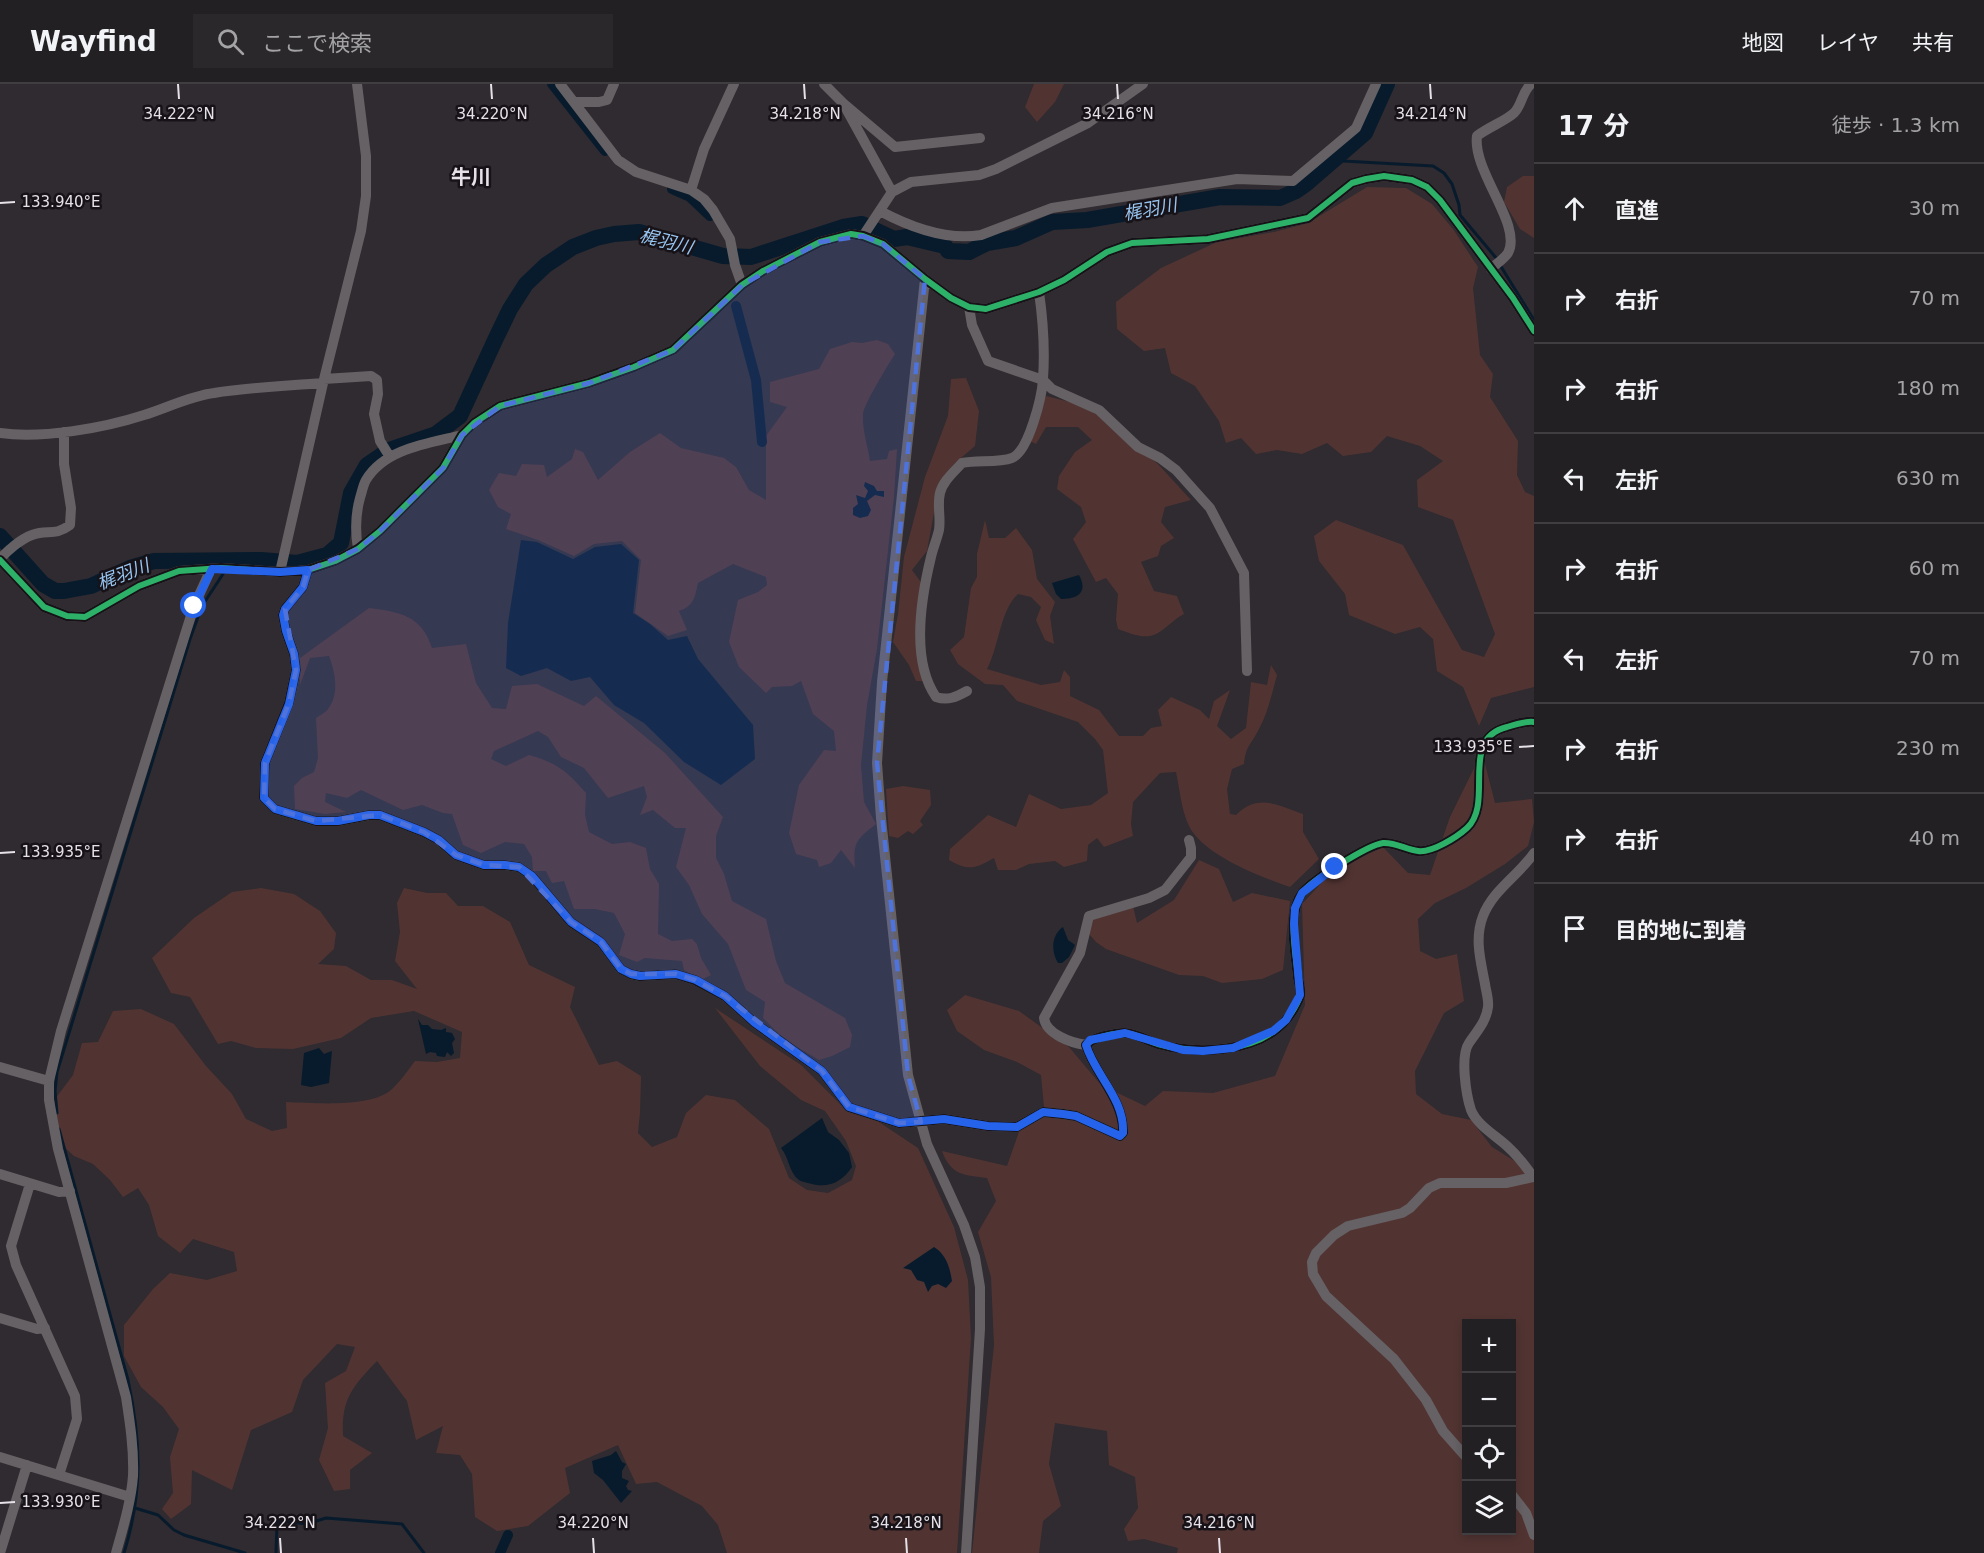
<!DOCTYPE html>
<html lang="ja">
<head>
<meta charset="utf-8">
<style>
  :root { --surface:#232024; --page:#2b282c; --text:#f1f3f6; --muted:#a3a3a6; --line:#403e41 }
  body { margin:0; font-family:"DejaVu Sans","Noto Sans JP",sans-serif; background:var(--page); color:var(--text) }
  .controls { position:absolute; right:18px; bottom:18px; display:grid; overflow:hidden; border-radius:0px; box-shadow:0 3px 9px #0003 }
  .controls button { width:54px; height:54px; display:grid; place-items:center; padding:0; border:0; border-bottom:2px solid var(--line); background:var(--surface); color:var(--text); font:30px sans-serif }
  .stop { position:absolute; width:18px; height:18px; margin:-14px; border:4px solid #2563eb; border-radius:50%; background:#fff }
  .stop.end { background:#2563eb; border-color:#fff; box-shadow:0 2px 6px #0008 }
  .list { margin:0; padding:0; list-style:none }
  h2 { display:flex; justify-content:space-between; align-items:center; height:78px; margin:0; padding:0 24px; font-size:26px }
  h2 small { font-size:20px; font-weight:400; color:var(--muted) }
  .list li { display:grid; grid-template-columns:39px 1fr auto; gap:18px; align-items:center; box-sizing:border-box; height:90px; padding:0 24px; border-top:2px solid var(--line) }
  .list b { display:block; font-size:22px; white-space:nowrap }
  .list em { font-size:20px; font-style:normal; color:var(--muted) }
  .icon { flex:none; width:33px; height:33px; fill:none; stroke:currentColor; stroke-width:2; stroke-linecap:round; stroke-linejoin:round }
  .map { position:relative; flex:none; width:1534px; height:1469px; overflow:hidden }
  header { display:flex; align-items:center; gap:36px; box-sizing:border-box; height:84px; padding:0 30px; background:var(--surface); border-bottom:2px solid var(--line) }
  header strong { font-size:28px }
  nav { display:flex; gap:33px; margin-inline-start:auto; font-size:21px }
  .search { width:420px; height:54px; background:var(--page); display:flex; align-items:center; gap:15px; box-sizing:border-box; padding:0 21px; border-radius:0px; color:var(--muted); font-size:22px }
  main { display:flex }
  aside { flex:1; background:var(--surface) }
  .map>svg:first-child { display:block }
  .green { fill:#513432; fill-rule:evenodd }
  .water { fill:#071b2d }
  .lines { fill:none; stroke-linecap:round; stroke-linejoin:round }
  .stream { stroke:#071b2d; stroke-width:3 }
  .canal { stroke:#071b2d; stroke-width:10 }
  .river { stroke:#071b2d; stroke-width:16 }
  .minor { stroke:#666164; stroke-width:10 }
  .cycleway-casing { stroke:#161217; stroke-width:10 }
  .cycleway { stroke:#2db169; stroke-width:6 }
  .route { stroke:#2563eb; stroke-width:8 }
  .marked { fill:#4f73dc; fill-opacity:0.2; stroke:#4f73dc; stroke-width:4.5; stroke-dasharray:12 8; stroke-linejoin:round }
  .ticks { fill:none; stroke:#e6e1e8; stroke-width:2 }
  .labels { text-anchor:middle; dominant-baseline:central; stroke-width:5; stroke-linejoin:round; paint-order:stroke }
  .water-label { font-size:18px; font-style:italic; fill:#97c5f0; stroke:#161217 }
  .quarter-label { font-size:20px; font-weight:bold; fill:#e6e1e8; stroke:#161217 }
  .ticks-label { font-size:15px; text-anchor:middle; fill:#e6e1e8; stroke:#161217; stroke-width:5; stroke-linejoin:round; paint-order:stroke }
</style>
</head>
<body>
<header>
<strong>Wayfind</strong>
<div class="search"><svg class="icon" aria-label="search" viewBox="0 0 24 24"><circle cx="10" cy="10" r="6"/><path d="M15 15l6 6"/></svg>ここで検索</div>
<nav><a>地図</a><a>レイヤ</a><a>共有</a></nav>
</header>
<main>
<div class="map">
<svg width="1534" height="1469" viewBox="0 0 1534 1469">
  <rect width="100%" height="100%" fill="#2f2b30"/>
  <path class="green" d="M1034 0H1064L1055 18 1037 38 1025 23Z
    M1523 92H1534V154L1520 145 1504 118 1507 103Z
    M1367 103 1406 104 1432 120 1453 145 1478 183 1473 204 1480 271 1493 290 1490 313 1518 357 1517 391 1525 408 1534 412V603L1491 614 1479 642 1463 603 1437 587 1433 555 1420 543 1395 550 1349 531 1345 510 1319 477 1314 452 1336 436 1403 461 1462 566 1484 573 1495 550 1453 436 1418 423 1417 396 1443 377 1420 362 1387 352 1371 368 1343 372 1327 359 1302 370 1277 366 1256 370 1241 354 1226 359 1219 337 1195 302 1171 289 1165 264 1144 267 1117 245 1116 218 1161 184 1217 158 1274 148 1308 139Z
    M877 256 888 260 895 270C888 281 864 320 863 330 862 346 868 362 870 377L887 375 889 367 897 365 894 413 877 565 867 621 861 681 864 718 876 740C856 756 853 758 855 784L841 766 831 779 819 783 817 776 796 770 789 749 799 701 824 666 836 667 834 647 813 630 801 597 792 602 772 603 766 609 739 583 729 558 738 516 758 508 767 501 766 493 733 480 698 499C695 513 694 522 679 527L687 546 668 552 635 529 641 476 622 457 594 460 574 472 538 456 506 445 511 430 498 423 489 406 499 389 516 392 522 380 544 381 547 393 572 375 575 365 583 368 598 396 630 368 660 349 681 364 724 374 736 383 749 406 766 416V352L787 323 770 318V298L819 285 830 265 852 258 862 259Z
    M966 294 979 327 975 362 955 379 939 401 927 467 912 486 923 501V597H916L909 581 893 558 898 530 904 473 925 393 948 332 951 295Z
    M1046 312 1078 320 1097 329 1135 364 1157 379 1191 416 1165 423 1161 438 1174 454 1161 462 1158 472 1141 478 1154 507 1177 512 1184 530C1174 535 1166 545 1156 550 1144 556 1129 549 1118 545L1116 536 1118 510 1106 494 1096 498 1073 455 1086 438 1081 423 1057 405 1059 392 1075 368 1092 356 1078 343H1046L1036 360 1030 357Z
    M985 436 989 454H1005L1016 444 1032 466 1037 495 1055 518 1050 532 1054 560 1045 556 1036 536 1041 523 1031 513 1018 510C1000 526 999 563 987 585L1041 601 1060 598 1064 586 1070 593V612L1099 626 1119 652H1143L1151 644 1162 642 1158 626 1171 613 1200 626 1209 635 1214 617 1230 606 1217 642 1231 655 1246 644 1251 598 1267 601 1271 581 1277 591C1272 609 1268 629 1259 645 1251 661 1246 661 1244 680L1232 685 1227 705 1230 730 1236 731C1258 709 1277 721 1303 730V748L1319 775 1290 803C1261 793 1203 771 1189 742 1181 725 1180 706 1176 688L1160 689 1133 718 1131 740 1133 752 1104 763 1097 754 1088 761 1087 777 1064 783 1055 777 1029 780 1016 786H998L994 774C975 785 968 787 949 776L950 765 988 731 1016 743 1029 710 1061 725 1091 721 1108 709 1103 666 1095 655 1078 638 1017 617 1003 601 985 600 958 580 950 566 964 553 971 504 977 493V470Z
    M369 524C399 528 422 531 432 564L466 560 476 599 492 624 506 625 512 602 537 600 584 622 596 612 665 669 723 733 716 752V774L724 790 732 817 766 835 776 877 785 899 845 934 852 951 850 963 832 972 819 976 785 956 763 934 765 918 746 906 728 860 702 830 689 801 676 783 686 744H675L653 726 640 731 647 713 644 702 608 714 584 684 561 673 548 653 538 647 494 667 491 675 506 682 529 671C557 679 567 687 586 709L585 731 589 748 612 760 630 758 646 764 650 785 659 800 658 850 672 857 692 855 697 860 701 874 711 891 701 896 684 886 682 877 645 874 637 878 619 871 625 850 614 829 595 825H574L564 797 552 799 546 787H533L532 773 524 760 505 758 481 769 463 761 452 730 443 729 422 721 403 726 361 706 347 714 326 709 325 718 346 728 325 730 295 725 294 702 302 694 314 688 318 674 316 634C320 631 326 628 328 625 340 609 335 588 329 572L310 574 300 601V574Z
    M1482 668 1495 719 1532 715 1534 738 1528 762 1505 780 1466 804 1435 819 1418 835 1420 867 1436 875 1457 870 1464 917 1444 929 1415 987 1416 1010 1442 1030 1471 1036 1492 1063 1534 1089V1469H1177L1178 1464 1144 1455 1128 1457 1124 1445 1138 1424 1135 1393 1109 1381 1107 1347 1055 1339 1049 1380 1061 1422 1043 1437 1039 1469H972L994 1261 991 1193 978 1148 996 1117 987 1094C965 1091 951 1092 942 1067L1007 1082 1020 1045 1044 1023 1041 991 1017 978 984 966 957 947 947 926 965 911 1019 927 1069 963 1101 1001 1145 1022 1163 1007 1213 1009 1275 992 1305 921 1302 820 1329 791 1382 762 1408 789 1430 791 1450 733ZM1466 1240H1512V1446H1466Z
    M903 702 930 706 931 721 920 737 923 741 913 750 908 747 898 754 889 752 886 705Z
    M1199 776 1219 785 1233 818 1252 809 1290 817 1283 886 1262 895 1222 899 1203 892 1179 891 1106 865 1096 858 1089 850 1095 831 1133 822 1137 839 1174 816Z
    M261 804 294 810 320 827 336 849 334 865 318 880 346 882 371 896H392L417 905 395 877 400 848 397 819 404 804 427 809H446L458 822H483L510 838 529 881 575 903 570 923 599 981 617 977 641 992 640 1029 638 1049 652 1063 677 1053 686 1029 706 1011 735 1016 769 1045 789 1094 807 1106 828 1109 852 1096 856 1082 846 1057 825 1027 801 1016 760 982 715 924 801 981 847 1027 876 1036 918 1064 954 1143 968 1196 971 1254 957 1469H727L718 1441 702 1422 657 1398 636 1400 618 1361 565 1384 570 1409 528 1442 497 1447 475 1433 472 1390 460 1371 436 1369 443 1342 416 1356 407 1317 377 1277C353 1302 341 1315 343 1352L372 1369 350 1386V1405L334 1407 319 1376 328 1344 325 1299 346 1287 355 1263 337 1260 303 1296 292 1328 251 1346 232 1406 192 1386 191 1420 171 1435 162 1425 173 1409 170 1373 179 1345 163 1323 141 1303 124 1272V1241L153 1205 170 1189 207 1196 237 1187 234 1168 193 1155 180 1169 158 1152 149 1121 138 1104 123 1113 110 1096 93 1080 74 1072 53 1053 52 1019 73 991 82 959 98 958 113 927 141 925 174 940 206 982 232 1010 246 1035 272 1047 287 1044 286 1018C315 1019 369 1024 391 1006 400 998 408 986 415 977L437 978 460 974 462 948 414 927 371 934 341 954 293 965 256 964 231 957 218 960 190 913 171 909 152 874 194 834 232 808Z"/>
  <path class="water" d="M865 398 874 402 877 407H884V413L875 411 867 417 871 426 868 432 860 434 853 431V424L858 420 856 411 865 414 868 407 864 402Z
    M521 456 537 458 573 475 595 463 621 460 639 476 633 529 650 540 668 556 687 552 698 575 753 641 755 675 721 701 684 678 644 639 614 621 590 593 571 597 547 584 521 592 506 584 508 539Z
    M1079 491C1088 508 1079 515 1061 515L1056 510 1052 499Z
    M1063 843 1068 856 1075 861 1069 873 1062 879H1058C1051 868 1051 851 1063 843Z
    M418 935 422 941H428L432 945 441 946 446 944V948L452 949 455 955 452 959 454 969 451 972 447 968 445 973 437 972 436 969 430 968 426 970Z
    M319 964 324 970 332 967 329 999 311 1003 301 1001 304 969Z
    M822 1034 828 1048 839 1056 849 1069 852 1083C841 1099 828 1105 808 1099 808 1099 800 1097 799 1096 789 1089 789 1073 781 1064Z
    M934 1163C946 1170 950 1184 952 1197L946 1204 938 1200 932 1202 928 1208 924 1198 917 1196 911 1186 903 1184Z
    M616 1367 622 1378 626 1380 622 1387V1394L629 1397 626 1402 628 1406 632 1407 621 1419 603 1396 594 1389 592 1377 611 1371Z"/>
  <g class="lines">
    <path class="stream" d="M1340 72 1343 77 1433 82 1444 89 1452 100 1459 121 1460 131 1497 175
      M1500 181 1534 236
      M57 1029 55 1007 57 988 190 555 202 522 223 490
      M59 1045 128 1296C141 1357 143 1408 124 1469
      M135 1424 158 1431 174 1446 184 1451 245 1469
      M276 1469 277 1439 280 1437 307 1440 326 1434 402 1440 424 1469"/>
    <path class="canal" d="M552 0 605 67
      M672 105 690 113 710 132
      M736 222 756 296 762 358
      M500 1469 508 1451"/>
    <path class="river" d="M0 452 43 500 55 507H64L91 502 130 484 154 477 261 476 297 479 327 471 341 459 351 409 367 381 389 366 436 350 460 332 496 254 510 225 526 200 546 181 573 163 596 154 614 150 639 148 723 172 751 173 843 143 862 140 894 155 907 153 945 162 948 167 969 168 987 159 1016 154 1052 138 1087 136 1220 113 1280 114 1296 107 1306 100 1365 49 1387 0"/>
    <path class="minor" d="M560 0 618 76 636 88 691 106 704 115 713 126 730 155 735 181 742 201
      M824 0 843 19 892 108
      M574 18H599L607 16 614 0
      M843 19 895 63 980 54
      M691 106 704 65 734 0
      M880 127C910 143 946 157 981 151L1052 124 1237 95 1293 97 1356 44 1376 0
      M863 152 892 108 911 98 979 91 996 85 1088 39 1143 0
      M1491 185C1496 180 1504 175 1508 169 1523 141 1472 87 1477 52 1487 44 1507 36 1514 29 1522 21 1522 8 1531 0
      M925 195 882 598 877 679 881 734 908 991 927 1060 964 1141 975 1173 980 1203V1245L966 1469
      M969 223 972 241 988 277 1043 296 1052 305 1099 326 1138 363 1160 374 1176 386 1210 424 1244 489 1247 587
      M324 295 371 292 377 296 378 310 374 330 380 357 390 373
      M0 349C42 355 104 344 144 331 167 324 190 312 214 309 250 303 287 302 323 299
      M358 465C355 447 355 432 360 414 362 408 363 401 366 396 385 364 430 359 462 351
      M0 475C8 466 21 455 32 451 48 445 54 453 70 441L71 424 64 380V348
      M0 476 44 523 67 532 85 533 139 502 179 487 221 484 280 488 297 487 308 486 335 477 358 465 380 447 443 384 462 351 474 339 500 322 589 299 634 283 673 266 742 201 763 187 820 158 851 150 863 152 883 160 925 195 951 214 969 223 986 225 1039 208 1064 196 1107 168 1132 159 1208 155 1308 134 1352 99 1366 95 1384 92 1412 96 1427 103 1440 116 1513 214 1534 247
      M308 486 303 503 285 525 283 531 286 547 294 570 296 586 289 619 265 679 264 714 275 725 316 737H338L369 731H380L424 748 439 756 456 771 484 781H505L519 783 532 792 571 838 601 858 621 885 631 890 640 892 676 890 695 896 725 912 755 939 822 987 849 1023 899 1039 944 1035 988 1042 1017 1043 1043 1028 1063 1030 1076 1032 1120 1052 1123 1049C1124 1015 1095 991 1086 961 1093 953 1113 950 1124 949 1135 949 1148 957 1158 960 1198 971 1258 969 1286 936 1291 930 1298 919 1300 912 1301 906 1299 899 1298 894 1296 870 1287 829 1302 809 1312 796 1368 761 1383 759 1395 758 1407 766 1418 767 1432 769 1457 753 1467 744 1495 718 1458 655 1507 643 1516 640 1525 637 1534 638
      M280 488 324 295 361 147 366 112V72L357 0
      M967 607C956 613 948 617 936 613 911 577 921 514 931 473 933 464 937 455 939 446 941 434 937 421 940 409 943 397 954 388 962 379 977 376 998 379 1012 374 1029 367 1042 312 1043 295 1045 266 1043 236 1039 208
      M1086 961C1071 959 1046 950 1044 934L1080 869 1089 832 1149 814 1165 806 1191 773V764L1189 756
      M0 983 49 997
      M0 1090 59 1108 70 1107
      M1533 1093C1525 1081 1517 1071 1507 1062 1495 1051 1477 1041 1471 1026 1466 1011 1460 972 1469 959 1477 947 1486 938 1488 923 1489 916 1486 907 1485 900 1481 878 1474 855 1483 832 1493 806 1518 792 1534 769
      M30 1100 11 1162 16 1181 75 1312 77 1335 59 1391
      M0 1234 37 1245 45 1244
      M0 1373 130 1413
      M1466 1373 1443 1347 1426 1316 1394 1275 1326 1212 1313 1190 1312 1178 1316 1169 1334 1151 1348 1142 1402 1129 1410 1124 1429 1104 1440 1099H1506L1534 1093
      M1512 1411 1526 1429 1534 1451
      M0 1469 27 1381
      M116 1469C123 1444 131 1418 133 1392 134 1365 130 1339 126 1313L58 1065 49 1016V997L61 947 194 522 211 485"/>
    <defs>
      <path id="cycleway" d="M0 476 44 523 67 532 85 533 139 502 179 487 221 484 280 488 297 487 308 486 335 477 358 465 380 447 443 384 462 351 474 339 500 322 589 299 634 283 673 266 742 201 763 187 820 158 851 150 863 152 883 160 925 195 951 214 969 223 986 225 1039 208 1064 196 1107 168 1132 159 1208 155 1308 134 1352 99 1366 95 1384 92 1412 96 1427 103 1440 116 1513 214 1534 247
        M308 486 303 503 285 525 283 531 286 547 294 570 296 586 289 619 265 679 264 714 275 725 316 737H338L369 731H380L424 748 439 756 456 771 484 781H505L519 783 532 792 571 838 601 858 621 885 631 890 640 892 676 890 695 896 725 912 755 939 822 987 849 1023 899 1039 944 1035 988 1042 1017 1043 1043 1028 1063 1030 1076 1032 1120 1052 1123 1049C1124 1015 1095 991 1086 961 1093 953 1113 950 1124 949 1135 949 1148 957 1158 960 1198 971 1258 969 1286 936 1291 930 1298 919 1300 912 1301 906 1299 899 1298 894 1296 870 1287 829 1302 809 1312 796 1368 761 1383 759 1395 758 1407 766 1418 767 1432 769 1457 753 1467 744 1495 718 1458 655 1507 643 1516 640 1525 637 1534 638"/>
    </defs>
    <use href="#cycleway" class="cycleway-casing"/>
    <use href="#cycleway" class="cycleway"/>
  </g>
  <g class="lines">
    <path class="route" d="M194 522 212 485 280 488 308 486 303 503 285 525 283 531 286 547 294 570 296 586 289 620 265 679 264 714 275 725 316 737H338L369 731H380L424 748 439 756 456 771 484 781H505L519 783 532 792 571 838 601 858 621 885 631 890 640 892 676 890 696 896 725 912 755 939 822 987 849 1023 899 1039 944 1035 988 1042 1017 1043 1043 1028 1063 1030 1076 1032 1120 1052 1123 1049C1125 1015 1095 991 1086 961L1090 956 1125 949 1183 966 1203 967 1233 964 1273 947 1286 936 1300 911 1294 840 1295 824 1302 809 1335 783"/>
  </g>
  <path class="marked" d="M863 152 883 160 925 195 877 679 908 991 921 1038 899 1039 849 1023 822 987 725 912 695 896 676 890H631L621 885 601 858 571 838 519 783 484 781 456 771 424 748 380 731 316 737 275 725 264 714 265 679 289 619 296 586 285 525 303 503 308 486 358 465 380 447 443 384 462 351 500 322 589 299 673 266 742 201 820 158Z"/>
  <path class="ticks" d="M178 0 179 15M491 0 492 15M804 0 805 15M1117 0 1118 15M1430 0 1431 15M0 119 15 118M1519 663 1534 662M0 769 15 768M0 1419 15 1418M280 1454 281 1469M593 1454 594 1469M906 1454 907 1469M1219 1454 1220 1469"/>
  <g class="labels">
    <g class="water-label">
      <text transform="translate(1150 125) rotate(-10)">梶羽川</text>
      <text transform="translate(666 157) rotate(14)">梶羽川</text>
      <text transform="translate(123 490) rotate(-21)">梶羽川</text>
    </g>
    <g class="quarter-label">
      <text x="471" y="93">牛川</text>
    </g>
  </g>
  <g class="ticks-label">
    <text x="179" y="35">34.222°N</text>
    <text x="492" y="35">34.220°N</text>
    <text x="805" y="35">34.218°N</text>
    <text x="1118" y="35">34.216°N</text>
    <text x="1431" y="35">34.214°N</text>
    <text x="61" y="123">133.940°E</text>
    <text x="1473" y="668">133.935°E</text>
    <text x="61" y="773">133.935°E</text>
    <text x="61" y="1423">133.930°E</text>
    <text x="280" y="1444">34.222°N</text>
    <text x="593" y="1444">34.220°N</text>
    <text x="906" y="1444">34.218°N</text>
    <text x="1219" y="1444">34.216°N</text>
  </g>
</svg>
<div class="controls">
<button>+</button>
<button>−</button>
<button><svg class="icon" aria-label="locate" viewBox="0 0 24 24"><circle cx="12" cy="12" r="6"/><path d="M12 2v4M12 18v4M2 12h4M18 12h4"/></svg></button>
<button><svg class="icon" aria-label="layers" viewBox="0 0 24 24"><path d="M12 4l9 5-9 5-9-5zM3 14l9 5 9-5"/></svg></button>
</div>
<div class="stop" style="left:194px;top:522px"></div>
<div class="stop end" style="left:1335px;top:783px"></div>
</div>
<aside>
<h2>17 分<small>徒歩 · 1.3 km</small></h2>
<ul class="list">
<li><svg class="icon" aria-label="ahead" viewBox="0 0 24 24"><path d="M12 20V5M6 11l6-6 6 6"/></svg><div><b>直進</b></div><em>30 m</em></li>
<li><svg class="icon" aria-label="right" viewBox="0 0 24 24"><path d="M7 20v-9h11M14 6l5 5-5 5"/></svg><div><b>右折</b></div><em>70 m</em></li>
<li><svg class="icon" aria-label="right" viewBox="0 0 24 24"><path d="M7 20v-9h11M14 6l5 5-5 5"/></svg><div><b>右折</b></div><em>180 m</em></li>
<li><svg class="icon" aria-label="left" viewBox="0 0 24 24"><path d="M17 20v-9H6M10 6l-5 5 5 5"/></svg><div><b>左折</b></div><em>630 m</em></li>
<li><svg class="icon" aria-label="right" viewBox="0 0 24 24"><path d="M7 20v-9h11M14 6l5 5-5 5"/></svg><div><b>右折</b></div><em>60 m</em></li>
<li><svg class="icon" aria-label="left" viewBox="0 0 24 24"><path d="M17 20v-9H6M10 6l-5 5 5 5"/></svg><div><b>左折</b></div><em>70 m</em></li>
<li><svg class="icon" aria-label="right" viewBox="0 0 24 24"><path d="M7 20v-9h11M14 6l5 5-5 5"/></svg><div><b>右折</b></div><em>230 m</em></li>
<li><svg class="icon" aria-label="right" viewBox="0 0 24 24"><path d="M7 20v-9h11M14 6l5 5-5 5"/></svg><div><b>右折</b></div><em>40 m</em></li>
<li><svg class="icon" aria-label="arrive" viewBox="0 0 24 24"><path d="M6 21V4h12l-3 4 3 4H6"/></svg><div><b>目的地に到着</b></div></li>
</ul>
</aside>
</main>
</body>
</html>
